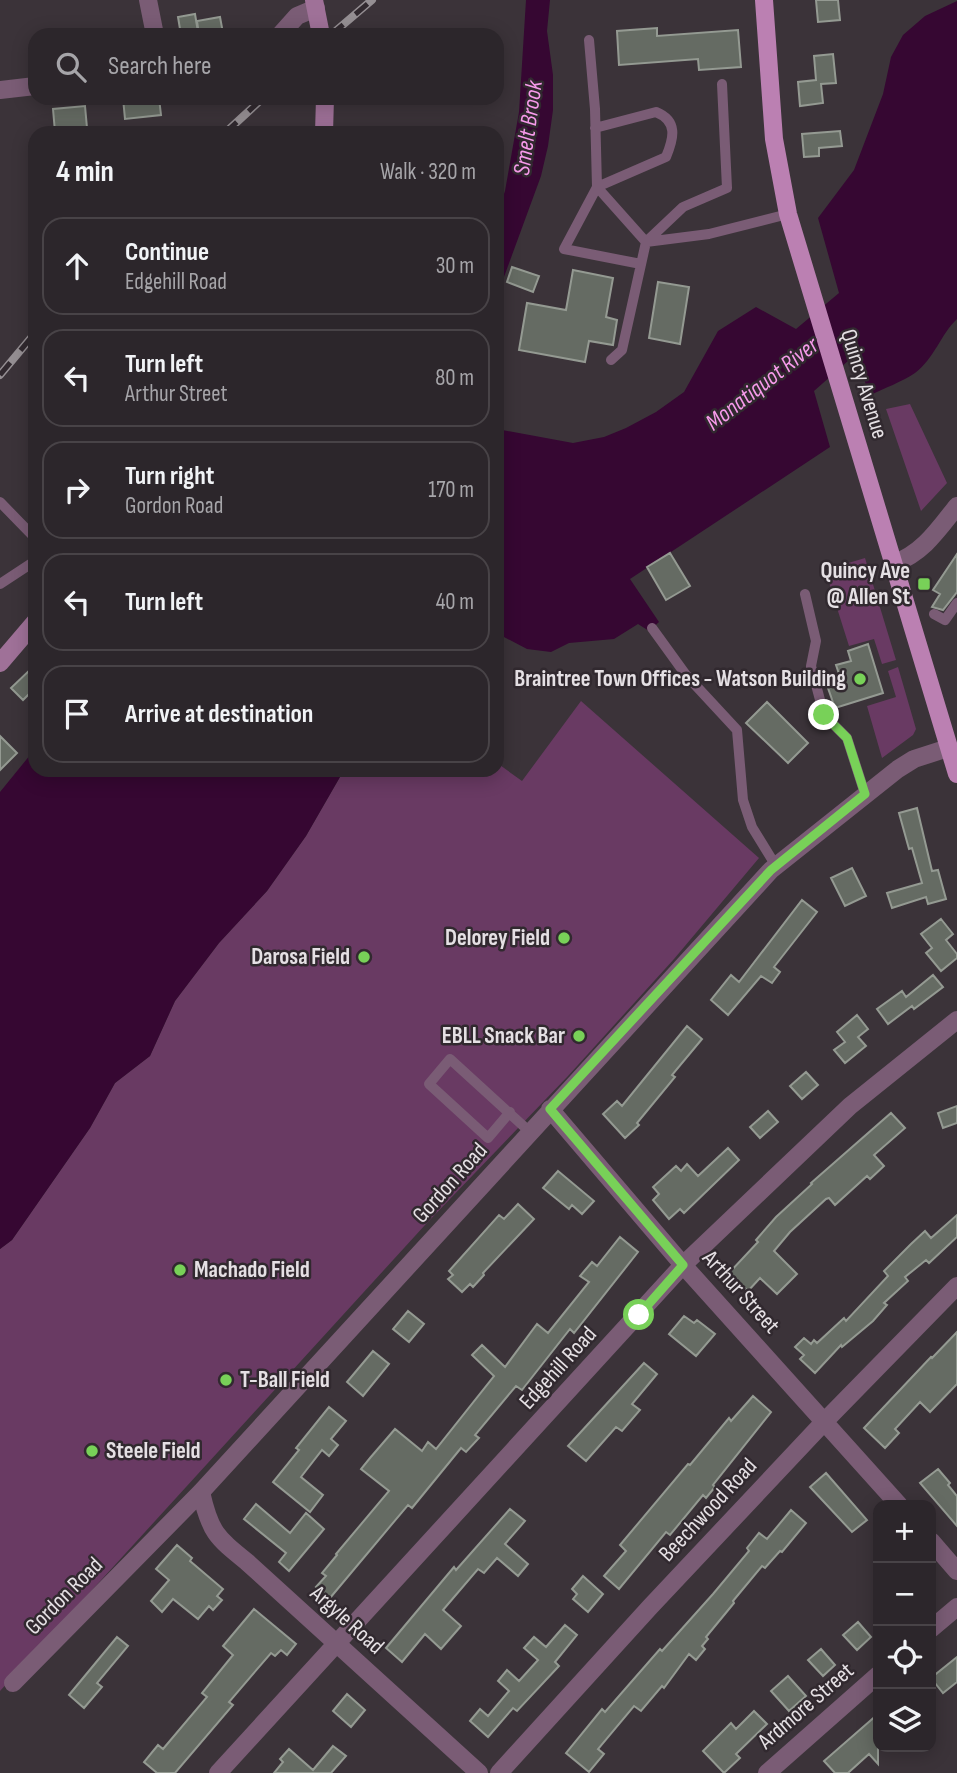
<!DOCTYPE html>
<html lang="en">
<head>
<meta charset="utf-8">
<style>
  :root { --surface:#2c262b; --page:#383237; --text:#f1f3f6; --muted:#a6a5a9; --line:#484347 }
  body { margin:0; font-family:"Sofia Sans Condensed",sans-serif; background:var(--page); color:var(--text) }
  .controls { position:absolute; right:21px; bottom:21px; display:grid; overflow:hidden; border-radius:14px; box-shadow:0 4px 18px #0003 }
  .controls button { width:63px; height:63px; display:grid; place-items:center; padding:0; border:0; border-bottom:2px solid var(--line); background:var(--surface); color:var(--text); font:35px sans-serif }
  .stop { position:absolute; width:21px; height:21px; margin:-16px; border:5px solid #78d158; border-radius:50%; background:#fff }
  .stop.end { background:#78d158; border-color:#fff; box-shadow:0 2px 7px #0008 }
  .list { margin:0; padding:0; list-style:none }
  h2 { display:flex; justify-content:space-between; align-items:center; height:91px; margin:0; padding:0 28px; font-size:30px }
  h2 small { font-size:23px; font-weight:400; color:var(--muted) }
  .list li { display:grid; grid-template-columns:46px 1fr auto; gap:21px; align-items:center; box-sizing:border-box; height:98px; margin:0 14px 14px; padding:0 14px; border:2px solid var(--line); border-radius:21px }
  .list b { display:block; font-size:26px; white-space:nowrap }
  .list p { margin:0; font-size:23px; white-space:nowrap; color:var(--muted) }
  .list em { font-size:23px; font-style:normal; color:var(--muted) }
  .icon { flex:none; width:38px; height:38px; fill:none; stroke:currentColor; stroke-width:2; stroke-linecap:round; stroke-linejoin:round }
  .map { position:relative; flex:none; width:957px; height:1773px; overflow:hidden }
  .search { position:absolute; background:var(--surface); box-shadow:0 4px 18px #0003; left:28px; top:28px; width:476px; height:77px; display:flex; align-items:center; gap:18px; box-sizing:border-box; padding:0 24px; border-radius:21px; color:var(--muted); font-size:26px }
  .panel { position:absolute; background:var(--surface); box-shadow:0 4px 18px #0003; left:28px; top:126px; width:476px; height:651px; border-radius:21px }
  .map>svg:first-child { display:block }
  .green { fill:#693a63 }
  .water { fill:#360732 }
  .building { fill:#656b63; stroke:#949a92; stroke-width:2 }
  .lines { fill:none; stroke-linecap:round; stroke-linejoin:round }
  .service { stroke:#7a5c75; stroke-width:10 }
  .minor { stroke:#7a5c75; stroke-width:18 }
  .secondary { stroke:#9f7198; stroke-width:18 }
  .primary { stroke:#bb80b2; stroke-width:18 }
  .rail-casing { stroke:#958f93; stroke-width:8 }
  .rail { stroke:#31292f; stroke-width:5; stroke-dasharray:16; stroke-linecap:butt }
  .route { stroke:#78d158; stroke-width:9 }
  .poi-dot { fill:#78d158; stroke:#31292f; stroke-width:2.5 }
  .labels { text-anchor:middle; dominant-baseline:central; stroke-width:5; stroke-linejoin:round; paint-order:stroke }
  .street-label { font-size:23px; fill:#e5e0e4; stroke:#31292f }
  .poi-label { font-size:23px; font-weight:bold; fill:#e5e0e4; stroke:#31292f; text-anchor:end }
  .water-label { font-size:24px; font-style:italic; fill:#f69aea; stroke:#31292f }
</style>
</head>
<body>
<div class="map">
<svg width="957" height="1773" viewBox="0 0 957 1773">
  <rect width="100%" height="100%" fill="#3b3339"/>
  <path class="green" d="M910 404 947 483 921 511 886 409Z
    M865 558 896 660 882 664 874 639 849 646 825 570Z
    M898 667 916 729 913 735 882 758 867 706 896 697 888 671Z
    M581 701 759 858 674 959 568 1076 425 1225 0 1691V1249L12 1240 90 1128 115 1083 150 1056 175 1001 219 943 267 891 306 836 344 770H497V763L522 781Z"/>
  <path class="water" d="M526 0H550L547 31 553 75V110L548 146 541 176 497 296V215L505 191 519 112Z
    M957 1V319C941 334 934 359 915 373 902 382 884 388 869 396L857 353 814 391 830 447 630 579 659 622 649 631 638 624 614 639 569 643 551 652 527 649 504 637 497 638V429L573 443 604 437 626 428 656 412 684 392 718 331 756 307 796 329 839 293 818 218 854 170 883 94 891 57 903 35 925 16Z
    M35 749V770H344L306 836 267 891 219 943 175 1001 150 1056 115 1083 90 1128 12 1240 0 1249V792Z"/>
  <path class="building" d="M816 0H838L840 20 818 22Z
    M195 14 198 32 181 35 178 17Z
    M220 17 223 33 199 35 197 21Z
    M657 28V36L738 30 741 67 699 70 698 59 619 65 617 31Z
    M833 54 836 83 821 84 823 103 800 106 798 82 816 80 814 56Z
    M123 98H159L161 115 125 119Z
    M85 106 87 128 55 132 53 109Z
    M840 131 842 146 819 148V156L804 157 802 134Z
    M512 267 539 276 533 292 507 282Z
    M573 270 613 278 606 317 617 320 613 345 589 341 585 362 519 350 527 303 566 310Z
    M658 282 689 287 680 344 649 338Z
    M670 553 690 586 666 600 647 567Z
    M957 554V592L943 610 932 607 940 594 933 590Z
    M868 644 883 693 835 708 828 688 842 683 836 665 851 661 848 651Z
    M35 665V688L23 700 11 688Z
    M767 702 808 743 788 763 746 723Z
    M0 736 17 753 0 770Z
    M917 808 932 871 938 870 946 899 928 904 926 897 892 908 887 893 922 883 912 848 909 849 899 813Z
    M852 868 866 896 845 906 831 878Z
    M802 900 817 912 774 967 780 972 772 983 761 976 728 1015 711 1000 731 975 739 982Z
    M941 919 953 934 946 940 957 954V958L941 971 926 953 932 948 921 934Z
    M933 975 943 987 914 1009 912 1006 888 1024 877 1009 902 991 906 997Z
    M857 1015 868 1029 858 1037 866 1046 845 1063 834 1050 845 1042 837 1032Z
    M687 1026 702 1039 672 1075 675 1077 637 1123 639 1125 625 1138 603 1114 617 1101 622 1106Z
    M806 1072 818 1085 802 1099 790 1086Z
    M957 1106V1123L943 1128 938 1113Z
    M768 1111 778 1122 760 1138 750 1127Z
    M891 1113 905 1128 874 1155 884 1166 870 1179 867 1176 835 1205 829 1198 826 1199 790 1232 774 1251 797 1274 777 1294 760 1278 748 1291 729 1273 758 1242 756 1240 776 1217 812 1184 811 1183Z
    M728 1148 739 1160 684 1213 680 1209 669 1219 653 1200 659 1194 653 1187 676 1166 681 1171 687 1164 698 1176Z
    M558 1171 594 1201 582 1214 572 1205 569 1209 543 1188Z
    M518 1204 534 1219 483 1273 484 1275 473 1287 470 1284 462 1292 448 1279 453 1275 449 1271 499 1215 504 1219Z
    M957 1215V1237L929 1263 926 1260 905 1277 908 1281 884 1303 887 1305 873 1321 842 1347 841 1345 815 1373 800 1359 804 1355 795 1347 804 1338 811 1344 814 1340 817 1343 844 1318 846 1321 888 1276 884 1271 911 1244 925 1231 931 1238Z
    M620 1237 638 1252 574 1333 570 1329 522 1390 516 1386 475 1435 479 1438 466 1452 461 1448 412 1508 408 1505 330 1598 316 1587 326 1576 322 1573 337 1555 336 1554 389 1491 361 1469 370 1458 395 1429 422 1451 428 1442 436 1449 494 1376 472 1355 482 1345 505 1367 537 1324 548 1333 589 1282 580 1276 592 1262 597 1266Z
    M408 1311 424 1324 409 1342 393 1329Z
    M684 1316 694 1323 697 1320 715 1334 696 1356 669 1334Z
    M957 1332V1384L930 1412 920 1402 895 1429 899 1433 885 1448 864 1428 931 1357 932 1358Z
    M373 1351 389 1364 363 1396 347 1382Z
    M644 1363 657 1374 632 1404 640 1410 622 1431 616 1427 586 1461 568 1446Z
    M753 1396 771 1412 713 1485 715 1487 706 1498 703 1495 670 1535 666 1532 619 1589 604 1576 626 1551 620 1545 688 1464 690 1465 729 1418 731 1421Z
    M329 1407 346 1421 331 1439 338 1445 329 1456 322 1450 301 1477 323 1495 310 1512 273 1482 299 1450 296 1448Z
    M938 1469 950 1483 948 1485 957 1496V1526L920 1483Z
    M826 1473 867 1520 852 1532 810 1487Z
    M256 1504 290 1533 306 1513 324 1529 289 1571 279 1562 286 1553 244 1519Z
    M510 1509 525 1521 505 1544 528 1564 518 1576 497 1558 484 1573 478 1569 443 1610 461 1626 441 1649 425 1634 402 1662 386 1648 454 1567 456 1570Z
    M791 1510 806 1523 782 1552 780 1551 765 1568 762 1566 733 1601 734 1603 706 1637 708 1639 702 1646 705 1649 696 1660 689 1654 664 1688 662 1686 641 1711 634 1706 598 1749 604 1754 589 1772 566 1753 602 1709 605 1712 660 1649 662 1651 713 1594 749 1551 747 1548 759 1533 767 1539Z
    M177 1545 192 1558 190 1561 223 1589 217 1596 222 1600 213 1610 209 1606 198 1619 173 1599 162 1612 151 1601 169 1580 156 1569Z
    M583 1576 603 1594 588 1612 573 1599 577 1594 572 1589Z
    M254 1609 296 1644 287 1655 281 1650 275 1656 271 1653 229 1702 233 1705 175 1773H157L144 1762 158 1745 163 1749 207 1697 202 1693 233 1655 223 1646Z
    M858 1622 871 1637 857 1650 843 1635Z
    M565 1625 577 1635 555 1662 559 1666 517 1711 513 1708 488 1737 470 1721 480 1709 488 1716 509 1691 498 1681 507 1670 519 1681 538 1660 524 1648 534 1637 546 1647Z
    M117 1637 128 1646 97 1683 102 1687 84 1708 69 1695Z
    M821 1649 835 1665 823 1676 808 1660Z
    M957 1657V1682L943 1693 931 1678Z
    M788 1676 806 1696 789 1711 771 1691Z
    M347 1694 365 1710 351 1727 333 1711Z
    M754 1711 767 1724 736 1754 740 1758 724 1773 703 1751 731 1723 736 1729Z
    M878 1714V1764L869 1754 848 1773H835L824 1761Z
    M333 1746 346 1756 331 1773H274L283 1762 280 1759 289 1749 313 1770Z"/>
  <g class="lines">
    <path class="service" d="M589 40 595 109 597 187 646 242 622 350 611 360
      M722 84 727 188 683 207 646 242 709 234 788 214
      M595 128 656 112C678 121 674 138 666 157L597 187 564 249 641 264
      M0 502 35 538
      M0 584 35 561
      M805 594 816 641 811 666 824 715 847 738 865 794
      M934 614 945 620 957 603
      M652 628 686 675 737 730 743 800 752 827 776 866
      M510 1112 488 1138 429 1084 450 1059 530 1132"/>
    <path class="minor" d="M148 0 155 35
      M280 35 297 16 316 8
      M0 90 35 86
      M893 564C923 553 938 530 957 506
      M550 1109 683 1265 899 1505
      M201 1492C210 1532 216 1537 247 1562L479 1773
      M931 1541 957 1571
      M931 1629 957 1607
      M13 1683 201 1492 771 870 898 769 914 759 948 748
      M218 1773 683 1265 850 1106 957 1020
      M499 1773 650 1607 824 1422 957 1286
      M767 1773 878 1675"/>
    <path class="secondary" d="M314 0 321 35
      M324 133 325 98
      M0 663 35 622"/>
    <path class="primary" d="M764 0 774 139 788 214 957 774"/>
    <defs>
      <path id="rail" d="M331 35 372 0
        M225 133 263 98
        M0 375 35 333"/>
    </defs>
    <use href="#rail" class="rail-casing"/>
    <use href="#rail" class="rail"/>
  </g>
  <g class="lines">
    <path class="route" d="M639 1315 683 1265 550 1109 771 870 865 794 847 738 824 715"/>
  </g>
  <g class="poi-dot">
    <rect x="917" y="577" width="14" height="14" rx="3.5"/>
    <circle cx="860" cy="679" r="7"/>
    <circle cx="564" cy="938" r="7"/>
    <circle cx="364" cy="957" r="7"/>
    <circle cx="579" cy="1036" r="7"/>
    <circle cx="180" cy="1270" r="7"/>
    <circle cx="226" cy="1380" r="7"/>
    <circle cx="92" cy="1451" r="7"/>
  </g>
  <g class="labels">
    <g class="street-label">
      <text transform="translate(864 384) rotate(73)">Quincy Avenue</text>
      <text transform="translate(450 1183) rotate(-48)">Gordon Road</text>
      <text transform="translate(741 1292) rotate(48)">Arthur Street</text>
      <text transform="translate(558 1368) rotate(-48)">Edgehill Road</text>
      <text transform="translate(708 1510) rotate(-47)">Beechwood Road</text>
      <text transform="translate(64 1596) rotate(-45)">Gordon Road</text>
      <text transform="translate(347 1620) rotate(42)">Argyle Road</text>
      <text transform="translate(806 1706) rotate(-41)">Ardmore Street</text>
    </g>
    <g class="poi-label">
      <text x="910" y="571">Quincy Ave<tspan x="910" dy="26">@ Allen St</tspan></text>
      <text x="846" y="679">Braintree Town Offices - Watson Building</text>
      <text x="550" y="938">Delorey Field</text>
      <text x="350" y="957">Darosa Field</text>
      <text x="565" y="1036">EBLL Snack Bar</text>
      <text x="194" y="1270" text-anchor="start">Machado Field</text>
      <text x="240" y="1380" text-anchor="start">T-Ball Field</text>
      <text x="106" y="1451" text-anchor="start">Steele Field</text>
    </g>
    <g class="water-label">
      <text transform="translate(528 128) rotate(-82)">Smelt Brook</text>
      <text transform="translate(762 384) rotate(-38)">Monatiquot River</text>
    </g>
  </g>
</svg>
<div class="controls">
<button>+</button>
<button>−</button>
<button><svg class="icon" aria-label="locate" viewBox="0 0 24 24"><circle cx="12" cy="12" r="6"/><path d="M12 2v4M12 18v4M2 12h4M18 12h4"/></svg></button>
<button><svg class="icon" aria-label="layers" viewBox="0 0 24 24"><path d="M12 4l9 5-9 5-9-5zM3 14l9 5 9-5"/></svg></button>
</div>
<div class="stop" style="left:639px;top:1315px"></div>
<div class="stop end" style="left:824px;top:715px"></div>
<div class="search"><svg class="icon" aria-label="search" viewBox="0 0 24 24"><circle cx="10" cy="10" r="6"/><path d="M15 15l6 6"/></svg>Search here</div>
<section class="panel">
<h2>4 min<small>Walk · 320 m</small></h2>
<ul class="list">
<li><svg class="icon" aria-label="ahead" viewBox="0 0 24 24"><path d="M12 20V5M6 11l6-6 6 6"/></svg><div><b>Continue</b><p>Edgehill Road</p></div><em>30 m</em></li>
<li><svg class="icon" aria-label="left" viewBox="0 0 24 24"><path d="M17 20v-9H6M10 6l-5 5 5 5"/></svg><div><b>Turn left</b><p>Arthur Street</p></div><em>80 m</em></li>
<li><svg class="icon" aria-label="right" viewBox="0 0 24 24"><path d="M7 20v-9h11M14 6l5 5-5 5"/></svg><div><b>Turn right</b><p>Gordon Road</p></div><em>170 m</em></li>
<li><svg class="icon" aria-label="left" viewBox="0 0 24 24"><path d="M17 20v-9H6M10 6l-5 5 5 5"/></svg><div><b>Turn left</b></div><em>40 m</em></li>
<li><svg class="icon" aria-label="arrive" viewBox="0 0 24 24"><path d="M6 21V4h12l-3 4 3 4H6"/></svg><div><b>Arrive at destination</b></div></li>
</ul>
</section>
</div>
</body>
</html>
